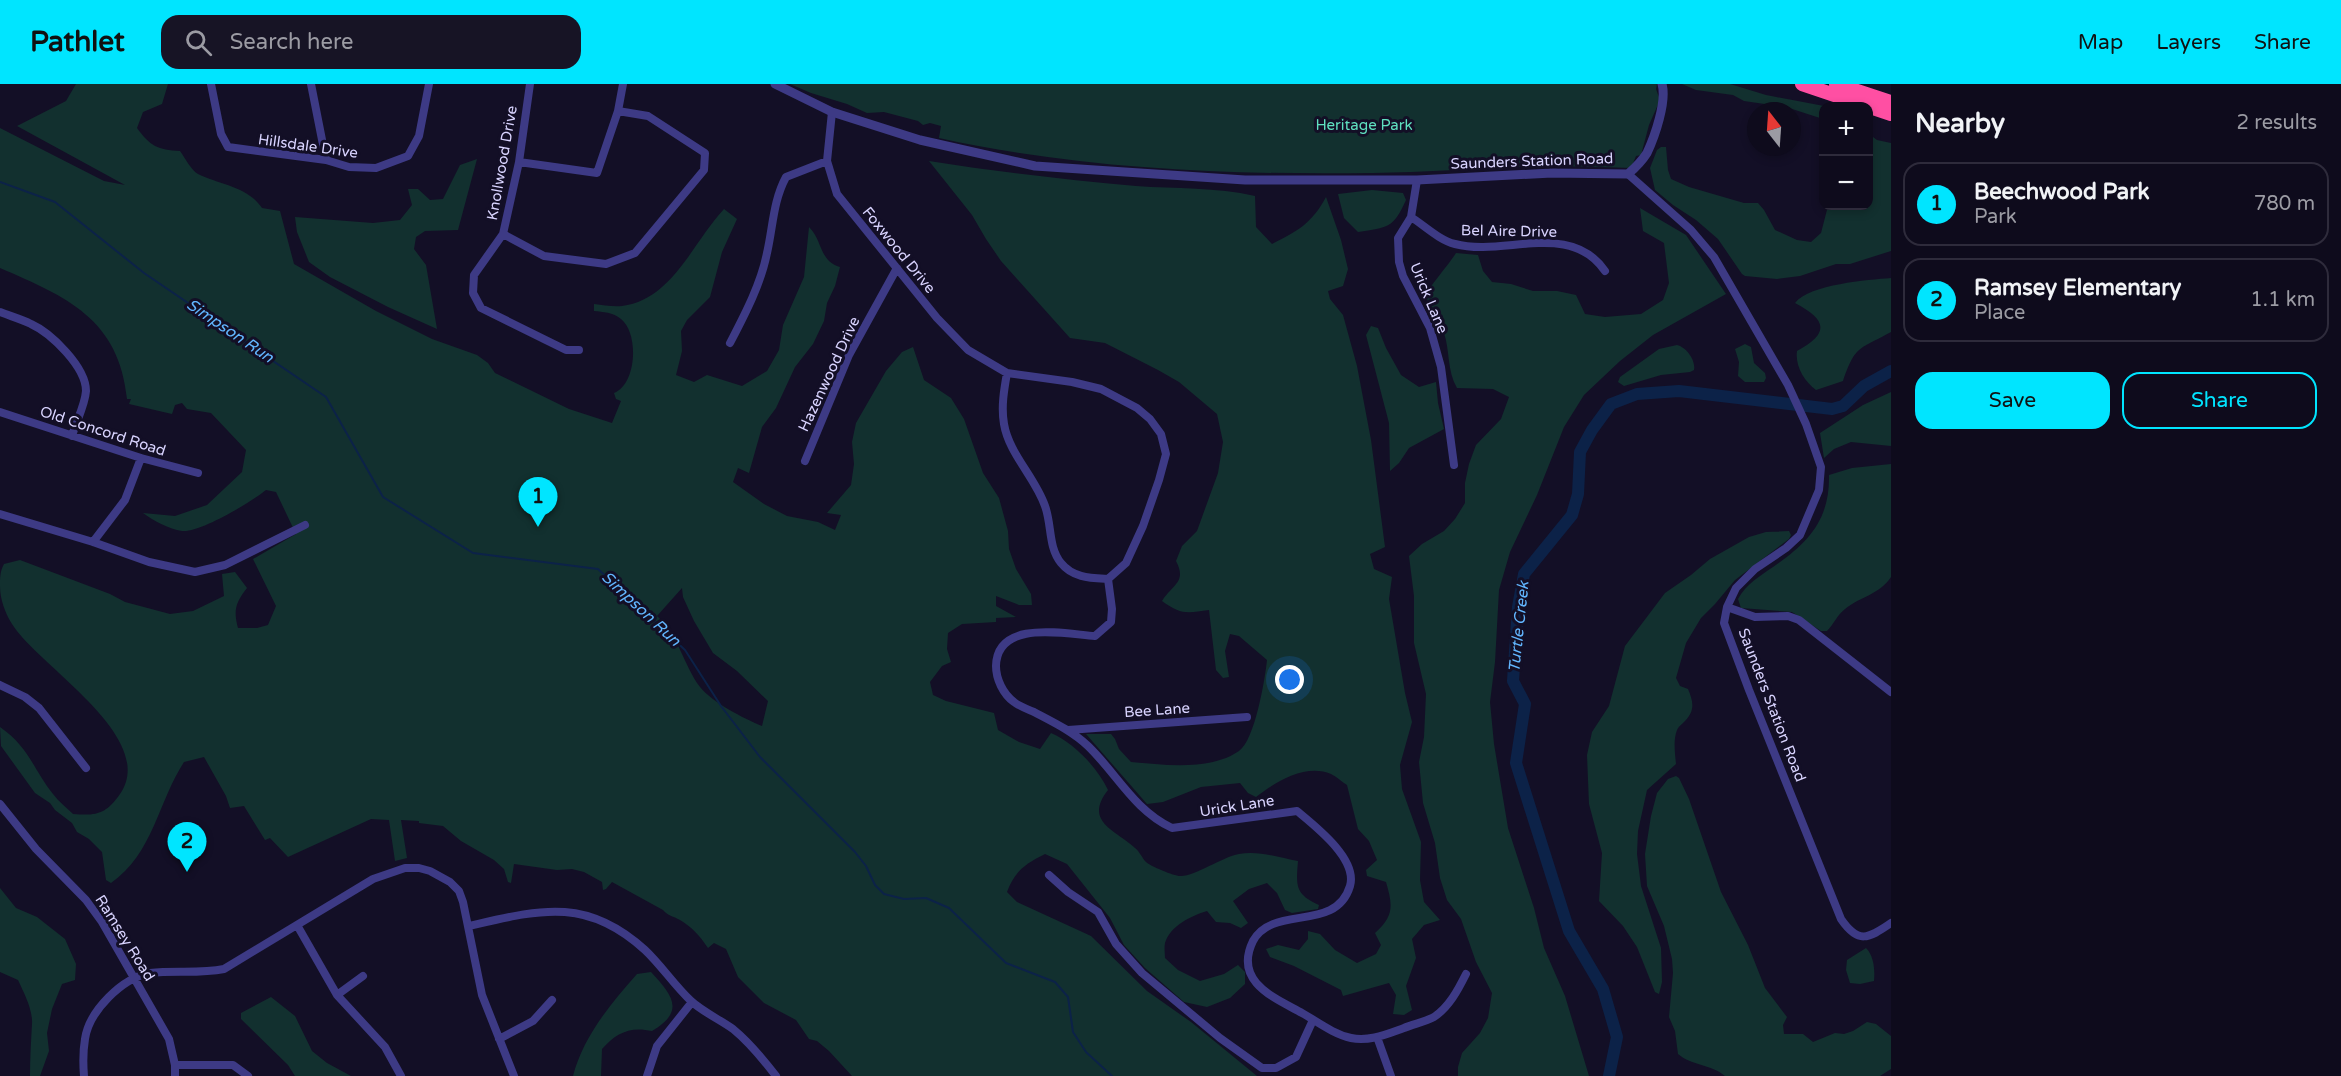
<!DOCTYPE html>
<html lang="en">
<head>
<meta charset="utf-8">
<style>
  :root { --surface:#0e0b1c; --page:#171425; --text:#f1f3f6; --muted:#9b9ba3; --line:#2e2b3b; --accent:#00e5ff }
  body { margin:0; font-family:"Varela Round",sans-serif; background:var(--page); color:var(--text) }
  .controls { position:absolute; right:18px; top:18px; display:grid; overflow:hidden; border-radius:12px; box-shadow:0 3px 9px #0003 }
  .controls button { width:54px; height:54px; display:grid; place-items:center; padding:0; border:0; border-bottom:2px solid var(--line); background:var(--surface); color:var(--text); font:30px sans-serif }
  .compass { position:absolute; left:1747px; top:18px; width:54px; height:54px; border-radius:50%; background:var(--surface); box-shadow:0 3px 9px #0003; rotate:343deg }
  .you { position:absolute; left:1290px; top:596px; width:21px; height:21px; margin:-15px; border:4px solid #fff; border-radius:50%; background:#1a73e8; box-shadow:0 0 0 9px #1a73e833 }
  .badge { display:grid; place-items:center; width:39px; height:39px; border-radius:50%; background:var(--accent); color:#111; font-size:20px; font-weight:700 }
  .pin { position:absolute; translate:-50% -50px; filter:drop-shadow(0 2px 3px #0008) }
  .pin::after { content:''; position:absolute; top:32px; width:21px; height:18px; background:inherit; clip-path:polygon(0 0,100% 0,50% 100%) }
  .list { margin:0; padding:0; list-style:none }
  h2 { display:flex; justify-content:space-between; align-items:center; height:78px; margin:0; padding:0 24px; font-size:26px }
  h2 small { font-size:20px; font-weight:400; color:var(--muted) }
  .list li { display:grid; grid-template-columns:39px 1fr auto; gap:18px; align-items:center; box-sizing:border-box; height:84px; margin:0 12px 12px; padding:0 12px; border:2px solid var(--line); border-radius:18px }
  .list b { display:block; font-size:22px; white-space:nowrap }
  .list p { margin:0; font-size:20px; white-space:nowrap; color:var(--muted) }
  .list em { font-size:20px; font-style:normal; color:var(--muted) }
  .actions { display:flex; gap:12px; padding:18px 24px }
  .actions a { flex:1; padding:14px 0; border:2px solid var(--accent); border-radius:18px; text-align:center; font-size:21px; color:var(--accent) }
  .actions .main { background:var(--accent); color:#111 }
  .icon { flex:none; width:33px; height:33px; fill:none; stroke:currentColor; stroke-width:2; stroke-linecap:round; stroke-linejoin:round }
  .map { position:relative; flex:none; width:1891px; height:992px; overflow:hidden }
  header { display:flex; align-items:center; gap:36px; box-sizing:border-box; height:84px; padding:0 30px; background:var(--accent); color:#111 }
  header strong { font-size:28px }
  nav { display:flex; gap:33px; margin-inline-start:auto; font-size:21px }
  .search { width:420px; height:54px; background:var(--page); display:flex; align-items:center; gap:15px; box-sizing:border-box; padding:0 21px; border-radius:18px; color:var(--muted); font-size:22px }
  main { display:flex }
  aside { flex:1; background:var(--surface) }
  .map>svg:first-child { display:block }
  .green { fill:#12302f; fill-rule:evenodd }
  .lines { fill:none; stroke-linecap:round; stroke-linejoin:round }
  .stream { stroke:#0c2248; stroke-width:2 }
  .river { stroke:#0c2248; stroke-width:12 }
  .minor { stroke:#3d3a85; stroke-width:8 }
  .tertiary { stroke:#3d3a85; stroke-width:9 }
  .motorway { stroke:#ff4fa3; stroke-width:14 }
  .labels { text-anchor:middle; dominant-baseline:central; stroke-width:6; stroke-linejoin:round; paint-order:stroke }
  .park-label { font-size:15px; fill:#5fe0c0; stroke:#130f26 }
  .street-label { font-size:15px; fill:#d9d4ff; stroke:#130f26 }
  .water-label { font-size:16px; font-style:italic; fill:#62b6ff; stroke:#130f26 }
</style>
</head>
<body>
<header>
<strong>Pathlet</strong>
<div class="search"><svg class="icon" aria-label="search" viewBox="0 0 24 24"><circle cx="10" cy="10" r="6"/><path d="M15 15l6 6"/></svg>Search here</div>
<nav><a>Map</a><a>Layers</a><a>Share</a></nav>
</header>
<main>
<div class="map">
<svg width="1891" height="992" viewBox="0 0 1891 992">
  <rect width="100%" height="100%" fill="#130f26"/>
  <path class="green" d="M76 0H168L162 20 143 28 137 44C150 62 158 66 180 67 185 74 191 86 198 90 220 101 247 102 262 124L280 127 294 180 376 227 432 255 477 271 488 279 495 289 569 325 612 339 621 317 616 315 614 309C637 300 639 249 621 235 613 228 603 228 594 227V220C603 221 613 223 622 222 672 216 693 158 724 125L737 135 722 168 710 213 687 236 681 247 682 267 676 291 694 298 707 291 742 302 767 287 779 266 783 241 804 193 809 143C823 157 819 177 840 183L835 202 827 219 824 237 813 260 795 283 776 324 762 343 749 389 738 384 733 398 764 420 787 432 818 438 835 446 841 431 827 429 851 401 854 380 852 358 856 339 886 287 902 268 913 263 924 296 951 314 964 335 983 389 999 414 1008 447 1009 465 1016 485 1031 510 1032 521H1019L996 512V522L1016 533 996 534V538L962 540 948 549 947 565 951 578 942 582 930 598 933 611 946 617 994 629 998 646 1019 658 1040 665 1051 649C1074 659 1097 683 1108 706 1083 738 1116 746 1135 764 1140 768 1142 774 1146 778 1150 782 1174 792 1180 792 1194 793 1222 773 1239 770 1259 766 1279 774 1298 777 1296 802 1295 810 1319 821L1318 825 1292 829 1285 826 1277 809 1267 799 1249 805 1233 817 1248 839 1241 844 1230 839 1216 838 1207 827C1191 832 1170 842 1165 859 1164 864 1165 870 1165 874L1178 886 1200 897 1224 890 1238 881 1245 888V900L1230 914 1207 923 1184 918 1145 884 1124 861 1110 834 1067 780 1045 770C1025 780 1015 787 1007 808L1017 818 1091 852 1147 907 1191 938 1257 992H852L829 967 817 957 809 955 796 936 764 919 738 893 726 865 714 859 708 864C700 852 692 843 680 836 673 832 668 832 663 826L612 798 606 805 603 806 602 798 584 788 572 785 557 786 514 780 511 799 508 798 504 785 494 776 461 757 443 742 419 739V737L401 736 407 774 395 777 389 736 371 735 288 773 270 754 265 756 244 722 230 724 226 712 204 673 184 678C158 718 153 770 111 799L106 796 102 768 89 755 77 748 72 739 55 726 50 719 35 709 1 662 0 643C29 663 33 685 53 710 59 718 67 724 73 730 97 732 106 730 120 710 159 653 38 582 12 540 5 529 0 515 0 502 0 494 0 487 4 480L20 476 110 510 125 518 170 530 193 527 224 512 222 490 235 488 247 504C236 518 233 526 238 544H257L268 541 276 522 253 475 296 450 276 408 266 406C251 418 200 449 182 447 169 445 154 437 143 429L175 432 207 421 242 388 246 366 211 329 187 325 182 319 175 321 172 330 129 320 131 315H127C119 235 67 213 0 184V44L104 97 125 101 17 42 66 17ZM682 504 683 513 694 537 713 569 737 587 768 617 762 642C743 634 713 619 700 603 683 580 679 552 657 532Z
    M790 0H1657L1656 5 1660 16 1649 41 1641 71 1636 72 1631 84C1603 83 1574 82 1545 82 1488 84 1430 88 1373 89 1228 91 1080 85 939 54L941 42 930 39 923 41 918 37 884 28 867 29 847 20 811 9Z
    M1682 0H1730L1766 11 1824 22 1823 35 1786 23 1744 17 1733 11 1696 6Z
    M1869 50 1877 56 1891 59V167L1850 180H1836L1800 192 1777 195 1745 192 1742 190 1718 155 1696 136 1673 121 1655 106 1650 84 1657 66 1661 63H1666L1668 86 1671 95 1689 103 1744 119H1758L1764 126 1775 146 1797 156 1811 158 1821 149 1828 122H1868Z
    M477 75 458 146 425 147 416 153 414 165 426 181 437 245 388 223 330 193 309 178 297 148 295 133 373 139 400 136 412 121 408 105H418L430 116 443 115 460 81Z
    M929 77C998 88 1067 96 1136 102 1176 105 1216 103 1255 112L1256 143 1272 160C1298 147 1312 139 1326 113L1341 156 1348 185 1343 202 1328 207 1330 215 1343 231 1357 282 1371 356 1385 463 1370 470 1374 485 1392 493 1389 515 1405 609 1412 638 1400 681 1402 705 1421 758 1420 796 1424 818 1440 836 1424 841 1412 855 1416 874 1406 902 1412 926 1404 931 1393 930 1396 911 1389 899 1343 912 1341 906 1294 882 1270 873 1266 865 1278 861 1299 866 1308 855V847L1320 850 1335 866 1357 879 1376 870 1381 861 1375 849C1394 832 1393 822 1386 798L1367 792 1366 786 1377 776 1369 757 1358 745 1347 701C1342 698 1337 693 1331 690 1306 679 1275 698 1256 713L1248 709 1240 699 1201 703 1163 718 1147 720 1086 650H1111L1115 655 1119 665 1131 678C1165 681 1210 687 1239 667 1255 656 1265 595 1267 576L1239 552 1230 550 1225 567 1229 593 1223 594 1216 586 1209 526C1187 529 1181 531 1162 517 1173 500 1187 498 1176 477L1182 462 1197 447 1218 389 1223 358 1217 330 1179 298 1158 286 1105 259 1070 254 1001 177 986 155 972 131Z
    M1372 106 1403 109 1406 116C1393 145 1388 143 1358 148L1344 134 1338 110Z
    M1640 124 1686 151 1726 210 1653 251 1620 277 1584 311 1564 343 1537 411 1510 468 1499 506 1495 578 1490 618 1494 660 1508 744 1534 824 1544 864 1565 912 1589 992H1458V983L1462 969 1480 949 1488 934 1492 909 1476 878 1461 835 1447 816 1440 794 1435 759 1423 719 1419 678 1424 653 1426 610 1414 559V512L1409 472 1422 460 1444 447 1455 435 1465 419V399L1469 380 1476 361 1501 335 1509 313 1493 305 1457 304C1447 287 1450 267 1444 249 1438 233 1423 226 1428 207 1429 204 1452 176 1456 169L1478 171 1483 187 1492 198 1511 200 1533 207H1557L1576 211 1585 230 1605 233 1641 230 1663 216 1669 199 1664 159 1643 147Z
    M1891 194V248C1859 266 1856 260 1843 297L1816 306C1804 297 1795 282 1797 267 1830 249 1827 236 1795 219 1810 200 1868 196 1891 194Z
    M1371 242 1378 244 1386 264 1401 291 1419 303 1436 298 1438 319 1444 345 1409 364 1399 379 1390 387 1389 339 1366 251Z
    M1745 260 1751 263 1754 279 1765 289 1766 294 1764 298H1745L1738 292 1739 278 1735 265Z
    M1677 261C1686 263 1696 276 1694 286L1690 288 1661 291 1624 302 1618 298 1620 293 1659 265Z
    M1891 308V362L1851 358 1834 365 1824 374 1820 349 1863 321Z
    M1891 380V493C1879 511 1861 512 1845 525 1837 531 1834 540 1827 547H1821L1792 528 1741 524 1738 515C1746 500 1760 492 1773 483 1808 459 1830 436 1829 391L1852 384Z
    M1789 447 1791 451 1789 455 1735 496 1715 520 1701 534 1686 559 1676 594 1680 602 1688 605C1694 619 1695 628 1683 639 1680 642 1679 642 1677 646 1673 656 1675 669 1676 680L1647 706 1638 747 1637 770 1641 802 1661 864 1662 898 1659 910 1655 908 1637 863 1623 842 1599 817 1602 769 1589 720 1587 671 1592 648 1609 622 1625 562 1665 509 1691 491 1710 475 1749 453 1766 448Z
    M1676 692 1679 694 1689 715 1721 808 1748 861 1765 904 1787 933 1783 941 1784 950H1803L1813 958 1835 949 1844 950 1853 947 1867 938 1876 940 1891 952V985L1880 992H1725C1711 980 1692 982 1678 970L1675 947 1669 933 1673 889 1672 875 1664 842 1647 802 1645 770 1651 732 1657 709 1668 695Z
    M0 804 16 824 37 833 65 855 76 880 75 896 62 900 52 925 47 949 49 967 40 992H30C30 975 31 957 32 940 33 926 24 909 18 896L0 888Z
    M1866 864C1874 872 1875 886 1874 897L1860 900 1850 899 1846 886 1847 876Z
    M651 888C672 911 686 927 652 947 630 942 616 949 602 965L601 992H573C583 953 611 919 637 890Z
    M271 913 295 932 312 967 327 979 351 992H295L288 981 241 935V929Z"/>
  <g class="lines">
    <path class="stream" d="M0 98 55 118 144 189 326 313 383 413 473 469 598 485 685 566 721 622 760 673 855 768 866 782 875 801 884 810 904 815 926 814 949 824 1006 879 1055 898 1068 913 1073 948 1086 968 1112 992"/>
    <path class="river" d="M1609 992 1617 953 1603 905 1569 847 1516 679 1525 620 1513 597 1518 523 1524 490 1572 431 1578 410 1580 368 1592 346 1611 320 1637 310 1679 307 1832 325 1843 322 1864 302 1891 287"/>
    <path class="minor" d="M211 0 221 50 228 63 326 76 349 83 376 84 408 72 419 52 429 0
      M311 0 326 76
      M530 0 519 78 503 150 474 191 473 209 481 224 566 266H579
      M832 28 827 77 837 110 937 234 968 266 1007 289 1072 298 1101 305 1137 324 1150 335 1161 350 1166 370 1159 396 1143 442 1126 479 1108 495C1091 494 1073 494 1061 479 1048 463 1052 441 1045 422 1035 393 1009 370 1004 340 1001 323 1004 306 1007 289
      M519 78 597 89 618 27 623 0
      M1628 90 1691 146 1714 173 1788 301 1806 340 1821 383 1819 406 1800 451 1786 464 1755 485 1736 504 1727 523 1724 539 1749 606 1841 835C1858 860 1868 855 1891 839
      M1417 96 1411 133 1398 154 1399 178 1403 192 1430 244 1441 283 1454 381
      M1411 133C1425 142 1439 156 1455 160 1504 173 1570 136 1605 187
      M503 150 544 172 606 180 635 169 704 86 705 69 648 32 618 27
      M0 228C10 232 21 235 31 240 51 249 86 283 86 307 85 321 76 338 72 352
      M730 259C744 232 761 200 767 169 773 143 773 117 786 93L827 77
      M0 328 141 374 198 389
      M805 377 849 271 897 184
      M0 430 93 458 149 478 195 488 225 481 305 441
      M93 458 125 416 141 374
      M1108 495 1112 525 1111 538 1095 552C1065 550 997 535 996 582 996 595 1003 610 1014 618 1019 622 1027 625 1034 628 1053 638 1072 647 1088 662 1117 690 1134 726 1172 744L1297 727C1315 742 1358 775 1350 802 1336 849 1273 820 1253 857 1233 898 1275 914 1302 929 1318 938 1333 950 1351 954 1369 958 1387 950 1404 944 1413 940 1425 938 1434 933 1449 923 1458 906 1466 890
      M1727 523 1755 533 1788 532 1799 536 1891 608
      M0 601 25 613 39 624 86 684
      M1068 646 1247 633
      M0 720 36 765 86 816 102 838 169 955 175 981V992
      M1049 791 1068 808 1098 828 1116 860 1142 889 1220 954 1262 984H1276L1296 973 1313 936
      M297 841 337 911 385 963 401 992
      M469 842C539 826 586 812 645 866 661 881 674 901 691 917 703 928 719 935 733 945 750 959 763 975 776 992
      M337 911 363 892
      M1377 953 1391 992
      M499 955 533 937 552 916
      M175 981H233L248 992
      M84 992C83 980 83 967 85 955 89 927 122 894 150 889 175 886 199 890 224 885L373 795 405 784H419L430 787 450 798 459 807 463 818 482 911 514 992
      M647 992 657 962 692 918"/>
    <path class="tertiary" d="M775 0 832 28 920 56 1035 82 1245 96H1417L1552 89 1628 90C1635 84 1642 77 1647 69 1655 52 1667 17 1662 0"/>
    <path class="motorway" d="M1802 0 1891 30
      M1836 0 1891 18"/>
  </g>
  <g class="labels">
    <g class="park-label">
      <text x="1364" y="41">Heritage Park</text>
    </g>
    <g class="street-label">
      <text transform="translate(308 62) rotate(8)">Hillsdale Drive</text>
      <text transform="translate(1532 77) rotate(-2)">Saunders Station Road</text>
      <text transform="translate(502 79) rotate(-80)">Knollwood Drive</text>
      <text transform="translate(1509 147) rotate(1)">Bel Aire Drive</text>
      <text transform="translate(899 166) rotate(51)">Foxwood Drive</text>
      <text transform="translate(1429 214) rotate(67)">Urick Lane</text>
      <text transform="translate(829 290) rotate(-65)">Hazenwood Drive</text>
      <text transform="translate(103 347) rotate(18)">Old Concord Road</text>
      <text transform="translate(1772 621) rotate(69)">Saunders Station Road</text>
      <text transform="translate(1157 626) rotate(-4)">Bee Lane</text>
      <text transform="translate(1237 722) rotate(-9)">Urick Lane</text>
      <text transform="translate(125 854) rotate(58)">Ramsey Road</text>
    </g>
    <g class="water-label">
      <text transform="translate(230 247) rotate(34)">Simpson Run</text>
      <text transform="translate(641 525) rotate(43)">Simpson Run</text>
      <text transform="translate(1519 543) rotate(-84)">Turtle Creek</text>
    </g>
  </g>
</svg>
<div class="controls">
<button>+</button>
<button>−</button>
</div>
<svg class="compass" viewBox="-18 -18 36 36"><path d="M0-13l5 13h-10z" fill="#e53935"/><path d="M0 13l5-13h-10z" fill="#9b9ba3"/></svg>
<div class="you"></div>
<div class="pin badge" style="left:538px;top:443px">1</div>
<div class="pin badge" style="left:187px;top:788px">2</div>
</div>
<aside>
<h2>Nearby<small>2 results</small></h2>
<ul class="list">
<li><span class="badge">1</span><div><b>Beechwood Park</b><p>Park</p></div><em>780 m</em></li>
<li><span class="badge">2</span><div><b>Ramsey Elementary</b><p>Place</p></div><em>1.1 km</em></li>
</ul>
<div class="actions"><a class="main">Save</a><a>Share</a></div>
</aside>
</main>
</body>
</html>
